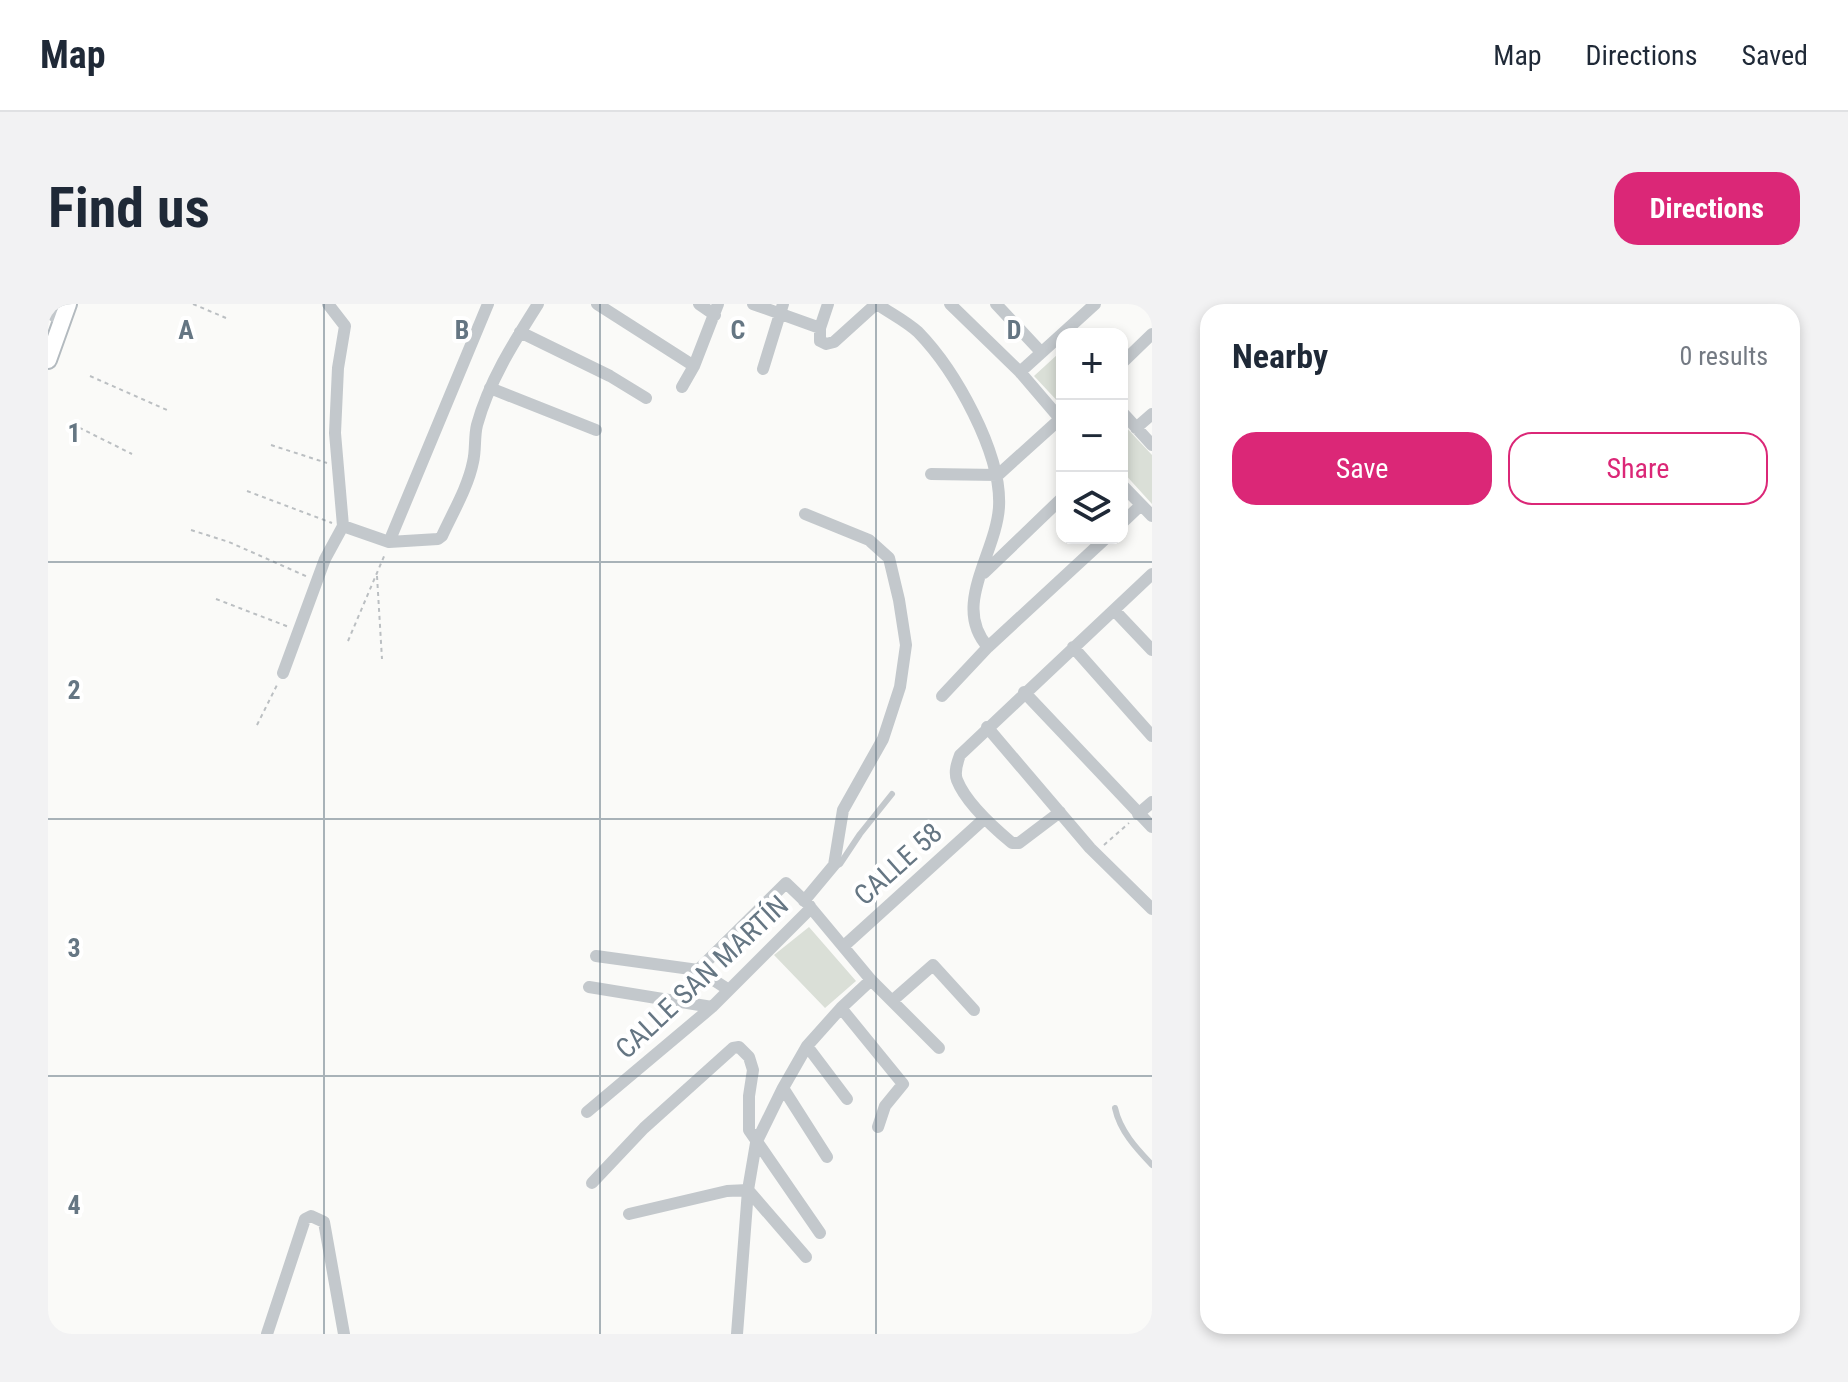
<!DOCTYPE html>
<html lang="en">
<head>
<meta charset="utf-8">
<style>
  :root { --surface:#fff; --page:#f2f2f3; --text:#1f2937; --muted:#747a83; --line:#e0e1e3; --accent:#db2777 }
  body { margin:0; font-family:"Roboto Condensed",sans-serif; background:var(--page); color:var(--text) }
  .controls { position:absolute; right:24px; top:24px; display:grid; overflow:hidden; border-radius:16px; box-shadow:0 4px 12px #0003 }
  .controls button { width:72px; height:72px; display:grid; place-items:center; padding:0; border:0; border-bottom:2px solid var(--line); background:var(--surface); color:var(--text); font:40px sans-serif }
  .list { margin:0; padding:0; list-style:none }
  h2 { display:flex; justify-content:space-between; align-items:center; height:104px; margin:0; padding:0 32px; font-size:34px }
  h2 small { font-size:26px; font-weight:400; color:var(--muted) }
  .actions { display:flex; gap:16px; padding:24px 32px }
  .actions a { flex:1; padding:18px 0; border:2px solid var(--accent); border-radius:24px; text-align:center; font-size:28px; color:var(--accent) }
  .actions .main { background:var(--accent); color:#fff }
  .icon { flex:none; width:44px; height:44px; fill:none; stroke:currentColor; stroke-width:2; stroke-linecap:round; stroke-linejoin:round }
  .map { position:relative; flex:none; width:1104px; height:1030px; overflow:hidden; border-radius:24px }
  header { display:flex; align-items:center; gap:48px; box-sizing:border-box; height:112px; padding:0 40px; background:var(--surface); border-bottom:2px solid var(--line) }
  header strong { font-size:38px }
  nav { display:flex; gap:44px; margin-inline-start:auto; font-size:28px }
  .intro { display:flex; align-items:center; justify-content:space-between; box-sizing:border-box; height:192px; padding:0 48px }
  h1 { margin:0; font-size:56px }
  .button { padding:20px 36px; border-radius:24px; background:var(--accent); color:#fff; font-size:28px; font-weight:700 }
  main { display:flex; gap:48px; padding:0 48px }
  aside { flex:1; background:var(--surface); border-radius:24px; box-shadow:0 4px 12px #0003 }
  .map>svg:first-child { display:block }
  .green { fill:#dadfd7 }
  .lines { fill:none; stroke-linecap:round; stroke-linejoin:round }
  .secondary-casing { stroke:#b3babf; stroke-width:20 }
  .path { stroke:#bbbfc2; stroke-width:2; stroke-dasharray:4 4; stroke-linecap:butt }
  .lane { stroke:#c3c8cc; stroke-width:6 }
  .street { stroke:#c3c8cc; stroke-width:12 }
  .secondary { stroke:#fff; stroke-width:16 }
  .grid { fill:none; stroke:#657683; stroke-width:2; stroke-opacity:0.55 }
  .labels { text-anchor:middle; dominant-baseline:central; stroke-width:8; stroke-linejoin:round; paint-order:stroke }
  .street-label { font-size:28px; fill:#657683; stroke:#fff }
  .grid-label { font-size:26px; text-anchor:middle; font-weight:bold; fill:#657683; stroke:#fff; stroke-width:8; stroke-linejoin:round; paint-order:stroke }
</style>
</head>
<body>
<header>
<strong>Map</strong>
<nav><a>Map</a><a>Directions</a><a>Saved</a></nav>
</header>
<div class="intro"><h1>Find us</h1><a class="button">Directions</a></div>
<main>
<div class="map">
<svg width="1104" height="1030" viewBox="0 0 1104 1030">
  <rect width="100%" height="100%" fill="#fafaf8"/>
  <path class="green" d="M1010 50 1014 54V102L986 72Z
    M1074 119 1104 151V200L1074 167Z
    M761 623 808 677 777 704 726 651Z"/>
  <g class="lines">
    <defs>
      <path id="secondary" d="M0 56 20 0"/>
    </defs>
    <use href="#secondary" class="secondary-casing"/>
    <path class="path" d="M145 0 178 14
      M42 72 119 106
      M24 120 84 150
      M223 141 279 159
      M199 187 284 219
      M143 226 181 238 260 273
      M329 272 334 355
      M168 295 241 323
      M300 337 337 250
      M209 421 230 379
      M1056 541 1081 519"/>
    <path class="lane" d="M788 562 792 560 812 530 844 490
      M1067 804C1072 827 1088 844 1104 861"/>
    <path class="street" d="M549 0 646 62
      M651 0 667 11
      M705 0 772 24
      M780 0 772 24V37L778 40 786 38 828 0
      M829 0C842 9 858 17 870 28 907 66 954 149 951 203 948 250 903 302 940 343
      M902 0 972 68 1014 117
      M948 0 993 48
      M0 8 14 17
      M472 28 562 72 598 94
      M1014 30 1047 0
      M1074 59 1104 30
      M715 65 735 0
      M972 68 1014 30
      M634 83 646 62 670 0
      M442 84 548 126
      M1074 108 1104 141
      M1088 124 1104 110
      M883 170 950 171 1012 115
      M1074 181 1104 212
      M1074 219 1093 201
      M295 222 341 238 390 235 394 232C405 208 420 183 425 158 428 146 426 133 429 121 441 77 466 38 490 0
      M341 238 440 0
      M936 269 1014 194
      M1066 306 1104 346
      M1025 343 1104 432
      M235 369 277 255 295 222 287 129 290 64 297 22 280 0
      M976 388 1104 523
      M894 392 940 343 1058 234
      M939 423 1042 544 1104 605
      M1012 508 971 539H964C946 524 918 499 909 476 906 468 909 459 912 451L1104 270
      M1090 510 1104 498
      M756 597 786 561 795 506 835 435 852 383 858 341 851 296 841 254 821 236 757 210
      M797 641 936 515
      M548 652 650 666 681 686
      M650 666 738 579 762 602
      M823 676 891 744
      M541 683 664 703
      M844 697 885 661 926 706
      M793 704 855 780 837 802 830 823
      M759 742 799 795
      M735 784 779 853
      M539 808 664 703 763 604 823 676 793 704 759 742 735 784 708 839 700 886 689 1030
      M544 879 596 824 685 744 691 743 701 753 705 766 701 792V826L772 929
      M581 910 679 887 700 886 758 953
      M219 1030 257 915 263 912 276 918 296 1030"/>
    <use href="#secondary" class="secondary"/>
  </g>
  <path class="grid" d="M276 0V1030M552 0V1030M828 0V1030M0 258H1104M0 515H1104M0 772H1104"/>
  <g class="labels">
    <g class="street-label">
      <text transform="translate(850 560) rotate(-42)">CALLE 58</text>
      <text transform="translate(654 673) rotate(-43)">CALLE SAN MARTÍN</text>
    </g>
  </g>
  <g class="grid-label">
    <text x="138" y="35">A</text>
    <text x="414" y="35">B</text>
    <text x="690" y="35">C</text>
    <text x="966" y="35">D</text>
    <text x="26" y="138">1</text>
    <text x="26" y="395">2</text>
    <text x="26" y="653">3</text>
    <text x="26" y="910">4</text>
  </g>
</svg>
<div class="controls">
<button>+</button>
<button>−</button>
<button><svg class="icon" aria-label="layers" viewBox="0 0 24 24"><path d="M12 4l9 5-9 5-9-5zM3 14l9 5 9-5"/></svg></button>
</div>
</div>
<aside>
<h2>Nearby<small>0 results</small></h2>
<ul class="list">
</ul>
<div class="actions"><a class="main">Save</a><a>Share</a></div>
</aside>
</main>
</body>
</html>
